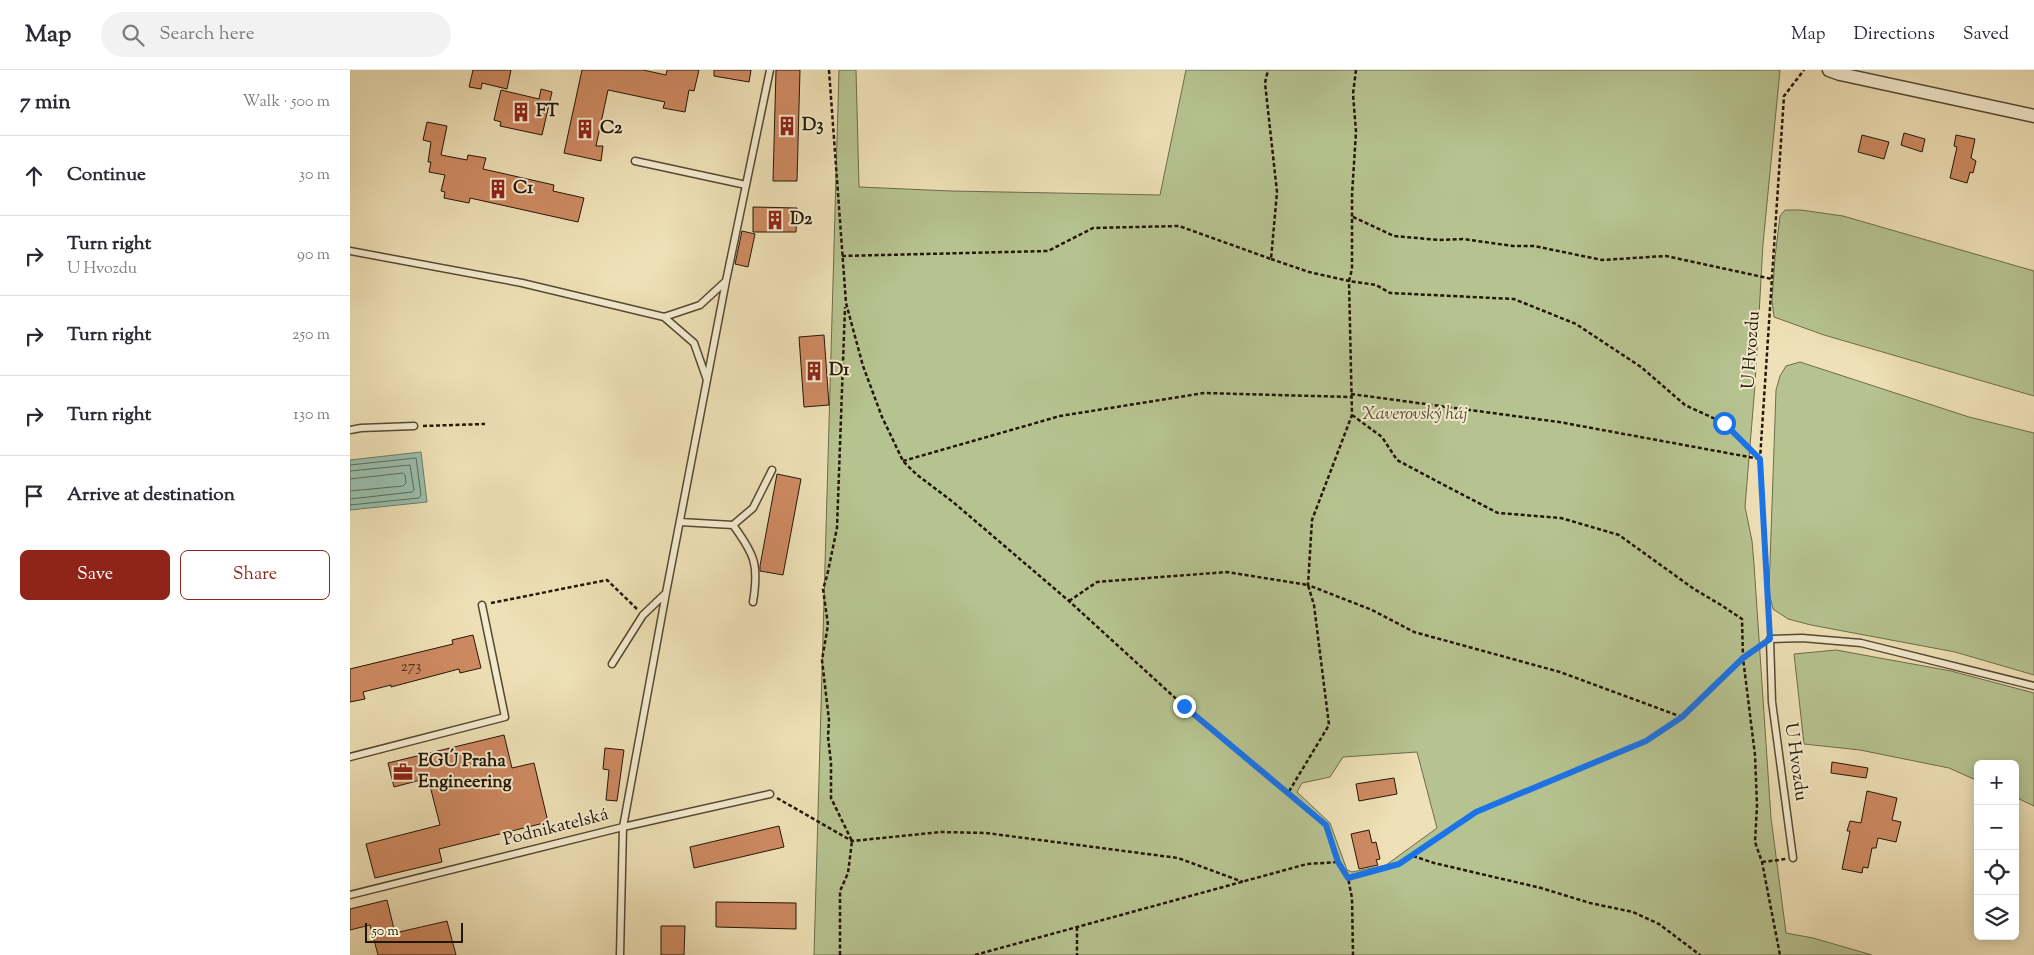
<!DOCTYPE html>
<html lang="en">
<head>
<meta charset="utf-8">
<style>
  :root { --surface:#fff; --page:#f2f2f3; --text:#2b2b33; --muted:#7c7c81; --line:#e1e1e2; --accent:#8f2418 }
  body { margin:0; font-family:"Sorts Mill Goudy",serif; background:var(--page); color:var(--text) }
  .controls { position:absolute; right:15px; bottom:15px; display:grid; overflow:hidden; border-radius:8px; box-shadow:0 2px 12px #0003 }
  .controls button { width:45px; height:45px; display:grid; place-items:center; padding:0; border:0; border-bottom:1px solid var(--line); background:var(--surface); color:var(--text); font:25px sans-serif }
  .scale { position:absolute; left:15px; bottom:12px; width:98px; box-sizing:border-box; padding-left:5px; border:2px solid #231606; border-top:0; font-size:14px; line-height:18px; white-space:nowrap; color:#231606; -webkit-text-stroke:4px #f5ecd0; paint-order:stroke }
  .stop { position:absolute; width:15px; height:15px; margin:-11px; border:4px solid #1a73e8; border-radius:50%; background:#fff }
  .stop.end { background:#1a73e8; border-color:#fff; box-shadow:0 1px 5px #0008 }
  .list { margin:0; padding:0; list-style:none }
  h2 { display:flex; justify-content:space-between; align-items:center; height:65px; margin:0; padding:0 20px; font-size:21px }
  h2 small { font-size:16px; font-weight:400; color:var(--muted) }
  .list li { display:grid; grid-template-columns:32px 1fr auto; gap:15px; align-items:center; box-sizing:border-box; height:80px; padding:0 20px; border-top:1px solid var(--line) }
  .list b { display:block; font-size:19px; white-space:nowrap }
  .list p { margin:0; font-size:16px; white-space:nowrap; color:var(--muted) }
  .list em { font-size:16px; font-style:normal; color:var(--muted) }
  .actions { display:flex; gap:10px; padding:15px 20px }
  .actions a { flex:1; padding:11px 0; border:1px solid var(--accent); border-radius:8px; text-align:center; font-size:18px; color:var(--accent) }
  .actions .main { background:var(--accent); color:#fff }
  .icon { flex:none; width:28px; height:28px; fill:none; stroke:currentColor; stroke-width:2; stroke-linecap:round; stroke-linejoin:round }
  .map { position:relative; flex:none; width:1684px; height:885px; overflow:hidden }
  header { display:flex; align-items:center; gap:30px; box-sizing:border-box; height:70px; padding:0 25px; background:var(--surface); border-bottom:1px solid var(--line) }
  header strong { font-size:24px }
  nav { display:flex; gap:28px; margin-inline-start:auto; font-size:18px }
  .search { width:350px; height:45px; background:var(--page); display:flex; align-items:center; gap:12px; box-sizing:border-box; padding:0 18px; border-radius:28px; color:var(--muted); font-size:19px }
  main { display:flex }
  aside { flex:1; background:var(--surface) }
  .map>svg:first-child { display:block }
  .green { fill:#b6c390; stroke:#6c6c4b; fill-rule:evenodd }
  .water { fill:#9abead; stroke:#6a7b6a }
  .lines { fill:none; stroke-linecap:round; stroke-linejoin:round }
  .shore { stroke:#5e6a5a; stroke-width:1 }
  .building { fill:#cf8b63; stroke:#231606 }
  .lane-casing { stroke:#564932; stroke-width:9 }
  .street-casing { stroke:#564932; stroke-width:15 }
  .path { stroke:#231606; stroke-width:2.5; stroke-dasharray:4 2.5; stroke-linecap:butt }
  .lane { stroke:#f5ecd0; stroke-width:6 }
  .street { stroke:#f5ecd0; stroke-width:12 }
  .route { stroke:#1a73e8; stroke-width:6 }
  .labels { text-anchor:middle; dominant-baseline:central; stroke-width:4; stroke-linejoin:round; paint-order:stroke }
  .number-label { font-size:15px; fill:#4e331d }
  .poi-label { font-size:18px; font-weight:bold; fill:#231606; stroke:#f5ecd0; text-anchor:start }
  .street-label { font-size:18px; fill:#231606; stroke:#f5ecd0 }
  .park-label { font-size:18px; font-style:italic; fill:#565336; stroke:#f5ecd0 }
</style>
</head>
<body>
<header>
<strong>Map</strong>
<div class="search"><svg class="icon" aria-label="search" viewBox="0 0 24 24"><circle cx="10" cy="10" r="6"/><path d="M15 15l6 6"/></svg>Search here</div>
<nav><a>Map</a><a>Directions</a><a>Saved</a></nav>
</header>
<main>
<aside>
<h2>7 min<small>Walk · 500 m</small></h2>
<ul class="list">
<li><svg class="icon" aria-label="ahead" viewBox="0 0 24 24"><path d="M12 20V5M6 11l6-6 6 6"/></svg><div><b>Continue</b></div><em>30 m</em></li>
<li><svg class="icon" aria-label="right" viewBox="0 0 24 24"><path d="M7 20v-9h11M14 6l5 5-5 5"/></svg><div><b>Turn right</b><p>U Hvozdu</p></div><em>90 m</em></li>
<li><svg class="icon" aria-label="right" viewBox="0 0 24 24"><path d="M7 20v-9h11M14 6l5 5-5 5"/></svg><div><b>Turn right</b></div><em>250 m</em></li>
<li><svg class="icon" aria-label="right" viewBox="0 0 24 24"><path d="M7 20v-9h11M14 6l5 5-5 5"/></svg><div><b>Turn right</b></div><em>130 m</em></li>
<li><svg class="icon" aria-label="arrive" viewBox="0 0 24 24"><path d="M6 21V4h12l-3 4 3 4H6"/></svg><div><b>Arrive at destination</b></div></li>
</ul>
<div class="actions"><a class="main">Save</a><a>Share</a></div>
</aside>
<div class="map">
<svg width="1684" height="885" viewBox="0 0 1684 885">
  <rect width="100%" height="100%" fill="#efe1b7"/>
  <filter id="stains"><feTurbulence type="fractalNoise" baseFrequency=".004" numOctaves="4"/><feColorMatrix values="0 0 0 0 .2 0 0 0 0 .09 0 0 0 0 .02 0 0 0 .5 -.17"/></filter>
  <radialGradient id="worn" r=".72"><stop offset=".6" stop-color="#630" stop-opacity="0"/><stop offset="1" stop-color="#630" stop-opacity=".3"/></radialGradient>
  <path class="green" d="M489 0H506L509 117 601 121 810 125 836 0H1430L1413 174 1405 315 1395 437 1402 471 1404 494 1421 748 1436 863 1463 868 1522 885H464ZM1067 682 1087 758 1036 795 1002 802 997 800 980 753 947 722 952 713 980 707 993 687Z
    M1435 140H1451L1493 146 1684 201V326L1474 265 1424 247 1422 231 1425 187 1430 146Z
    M1450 292 1619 347 1684 363V605L1605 582 1461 555 1438 549 1423 539 1419 522 1426 320 1430 306 1436 296Z
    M1486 580 1601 601 1684 623V736L1665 727V694H1628V711L1599 698 1510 680 1454 674 1444 584Z"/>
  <path class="water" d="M71 382 77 432 0 440V390Z"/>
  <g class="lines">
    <path class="shore" d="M0 395 66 388 71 425 69 428 0 435
      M0 401 60 395 64 420 62 422 0 429
      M0 409 53 403 55 405 56 413 53 416 0 421"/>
  </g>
  <path class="building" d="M123 0H161L157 19 132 13 131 19 119 17Z
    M232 0H293L316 5 317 0H349L344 21 339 20 335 42 313 38 315 32 258 20 246 76H253L251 91 214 83Z
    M364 0H401L399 12 364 6Z
    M426 0H450L447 111H423Z
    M191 19 202 22 192 65 150 56 151 52 144 50 151 20 189 29Z
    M77 52 97 56 91 85 117 90 118 85 136 88 133 99 204 115 203 121 234 128 228 152 120 128 119 133 94 128 95 122 91 121 95 105 79 102 81 92H78L81 72 73 70Z
    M1554 63 1575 69 1572 82 1551 75Z
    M1512 65 1539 72 1534 89 1508 82Z
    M1606 65 1625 69 1621 88 1626 91 1623 103 1620 102 1617 113 1600 108 1607 77 1604 76Z
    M403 137 447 138 446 162H403Z
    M392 161 405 164 398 197 385 194Z
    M474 265 479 335 454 337 449 267Z
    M427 404 451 409 433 505 410 501V496Z
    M123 565 131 598 110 603 109 599 41 617V615L13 622 15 629 0 632V599L103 574 102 570Z
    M154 665 162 698 184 693 198 752 89 779 92 792 25 808 16 774 90 755 78 708 44 717 38 693Z
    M255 678 274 680 267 731 256 730 259 700 253 699Z
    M1482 692 1518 698 1516 708 1481 703Z
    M1044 708 1047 724 1009 731 1006 714Z
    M1517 721 1547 728 1542 750 1551 752 1546 772 1528 768 1526 778H1522L1518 798 1513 797 1512 803 1492 799 1500 761H1497L1500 751 1511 753Z
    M429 756 434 777 344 798 340 777Z
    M1019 760 1022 773 1026 772 1030 789 1026 790 1028 795 1009 799 1001 764Z
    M37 830 45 863 97 851 106 885H28L20 855 0 860V839Z
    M366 832 446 833V859L366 857Z
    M311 856H335L334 885H311Z"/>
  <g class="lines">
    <defs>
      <path id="lane" d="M285 91 396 115
        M0 181 172 213 314 247 350 235 376 211
        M314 247 344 273 357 310
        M0 360 11 358 64 356
        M330 452 383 455C405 485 409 495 403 532
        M383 455 403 438 422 400
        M262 594 293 545 316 523
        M0 687 155 647 132 535
        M1443 788 1422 632 1420 569 1452 568 1511 573 1684 616
        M0 825 273 757 420 724
        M270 885 273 757 316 523 376 211 420 0"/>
      <path id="street" d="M1479 0 1490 4 1684 46"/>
    </defs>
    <use href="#lane" class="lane-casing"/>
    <use href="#street" class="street-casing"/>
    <path class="path" d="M479 0 496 233 513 296 532 347 553 391 566 404 603 432 719 531 834 636 976 755 988 792 998 808 1002 828 1003 885
      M1006 0 1003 24 1006 62 1002 125V199L999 211 1026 215 1040 223 1164 229 1226 254 1291 297 1335 335 1374 353 1410 389
      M1003 147 1044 166 1089 170 1113 169 1163 176H1184L1252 190 1316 186 1422 209
      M492 186 698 181 743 158 829 156 921 189 927 122 915 13 918 0
      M921 189 959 202 999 211 1002 345 962 450 958 515 1022 540 1064 562 1210 602 1332 647
      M1001 324 1209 352 1410 389
      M1002 345 1032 367 1047 390 1092 414 1148 443 1211 448 1269 465 1344 519 1371 535 1392 549 1393 588 1405 685 1407 736 1405 772 1412 792 1430 885
      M73 356 135 354
      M553 391 710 346 854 323 1001 327
      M719 531 747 512 877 502 958 515 964 535 979 655 938 723
      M141 533 257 510 287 539
      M1419 559 1410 389 1434 26 1454 0
      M427 728 502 771 591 762 636 763 828 788 893 812
      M1063 786 1084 793 1191 818 1240 833 1283 842 1309 854 1350 885
      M1412 792 1436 789
      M998 808 1049 794 1126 742 1296 671 1332 647 1393 588 1411 575
      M727 857V885
      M490 885V821L498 803 502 771 481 728V693L478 667 479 650 472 590 478 555 473 519 477 506 487 458 495 237
      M625 885 957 794 988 792"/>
    <use href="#lane" class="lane"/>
    <use href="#street" class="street"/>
  </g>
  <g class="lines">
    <path class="route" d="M834 636 976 755 988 792 998 808 1049 794 1126 742 1296 671 1332 647 1393 588 1420 569 1410 389 1374 353"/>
  </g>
  <defs>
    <symbol id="building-bare" viewBox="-9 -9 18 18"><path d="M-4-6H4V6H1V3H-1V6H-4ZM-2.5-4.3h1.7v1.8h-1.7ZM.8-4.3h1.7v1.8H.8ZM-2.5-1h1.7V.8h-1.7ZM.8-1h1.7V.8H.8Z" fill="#8f2418" stroke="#f5ecd0" stroke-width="2.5" paint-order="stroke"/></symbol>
    <symbol id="office-bare" viewBox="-9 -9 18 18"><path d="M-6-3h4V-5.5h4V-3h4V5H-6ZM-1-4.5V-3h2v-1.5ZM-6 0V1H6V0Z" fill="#8f2418" stroke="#f5ecd0" stroke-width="2.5" paint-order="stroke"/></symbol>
  </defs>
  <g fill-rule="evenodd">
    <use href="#building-bare" x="157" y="28" width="28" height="28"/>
    <use href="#building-bare" x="423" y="42" width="28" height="28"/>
    <use href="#building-bare" x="221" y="45" width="28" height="28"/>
    <use href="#building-bare" x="134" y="105" width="28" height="28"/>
    <use href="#building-bare" x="411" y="136" width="28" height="28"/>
    <use href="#building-bare" x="450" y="287" width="28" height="28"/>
    <use href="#office-bare" x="39" y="688" width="28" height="28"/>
  </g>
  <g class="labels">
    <g class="number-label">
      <text x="61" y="597">273</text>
    </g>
    <g class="poi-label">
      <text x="186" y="42">FT</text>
      <text x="452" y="56">D3</text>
      <text x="250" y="59">C2</text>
      <text x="163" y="119">C1</text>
      <text x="440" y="150">D2</text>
      <text x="479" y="301">D1</text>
      <text x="68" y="692">EGÚ Praha<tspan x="68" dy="21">Engineering</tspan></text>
    </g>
    <g class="street-label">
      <text transform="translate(1402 280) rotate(-86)">U Hvozdu</text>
      <text transform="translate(1445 692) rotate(82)">U Hvozdu</text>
      <text transform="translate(206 758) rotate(-14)">Podnikatelská</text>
    </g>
    <g class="park-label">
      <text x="1065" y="345">Xaverovský háj</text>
    </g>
  </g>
  <rect width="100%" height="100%" filter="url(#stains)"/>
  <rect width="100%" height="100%" fill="url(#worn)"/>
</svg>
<div class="controls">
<button>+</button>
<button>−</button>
<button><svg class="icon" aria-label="locate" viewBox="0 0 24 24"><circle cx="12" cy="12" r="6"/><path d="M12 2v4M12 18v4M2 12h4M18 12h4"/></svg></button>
<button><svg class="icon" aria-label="layers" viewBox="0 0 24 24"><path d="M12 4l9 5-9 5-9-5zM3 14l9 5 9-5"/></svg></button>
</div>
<div class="scale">50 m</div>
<div class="stop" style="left:1374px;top:353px"></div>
<div class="stop end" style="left:834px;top:636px"></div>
</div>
</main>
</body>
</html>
